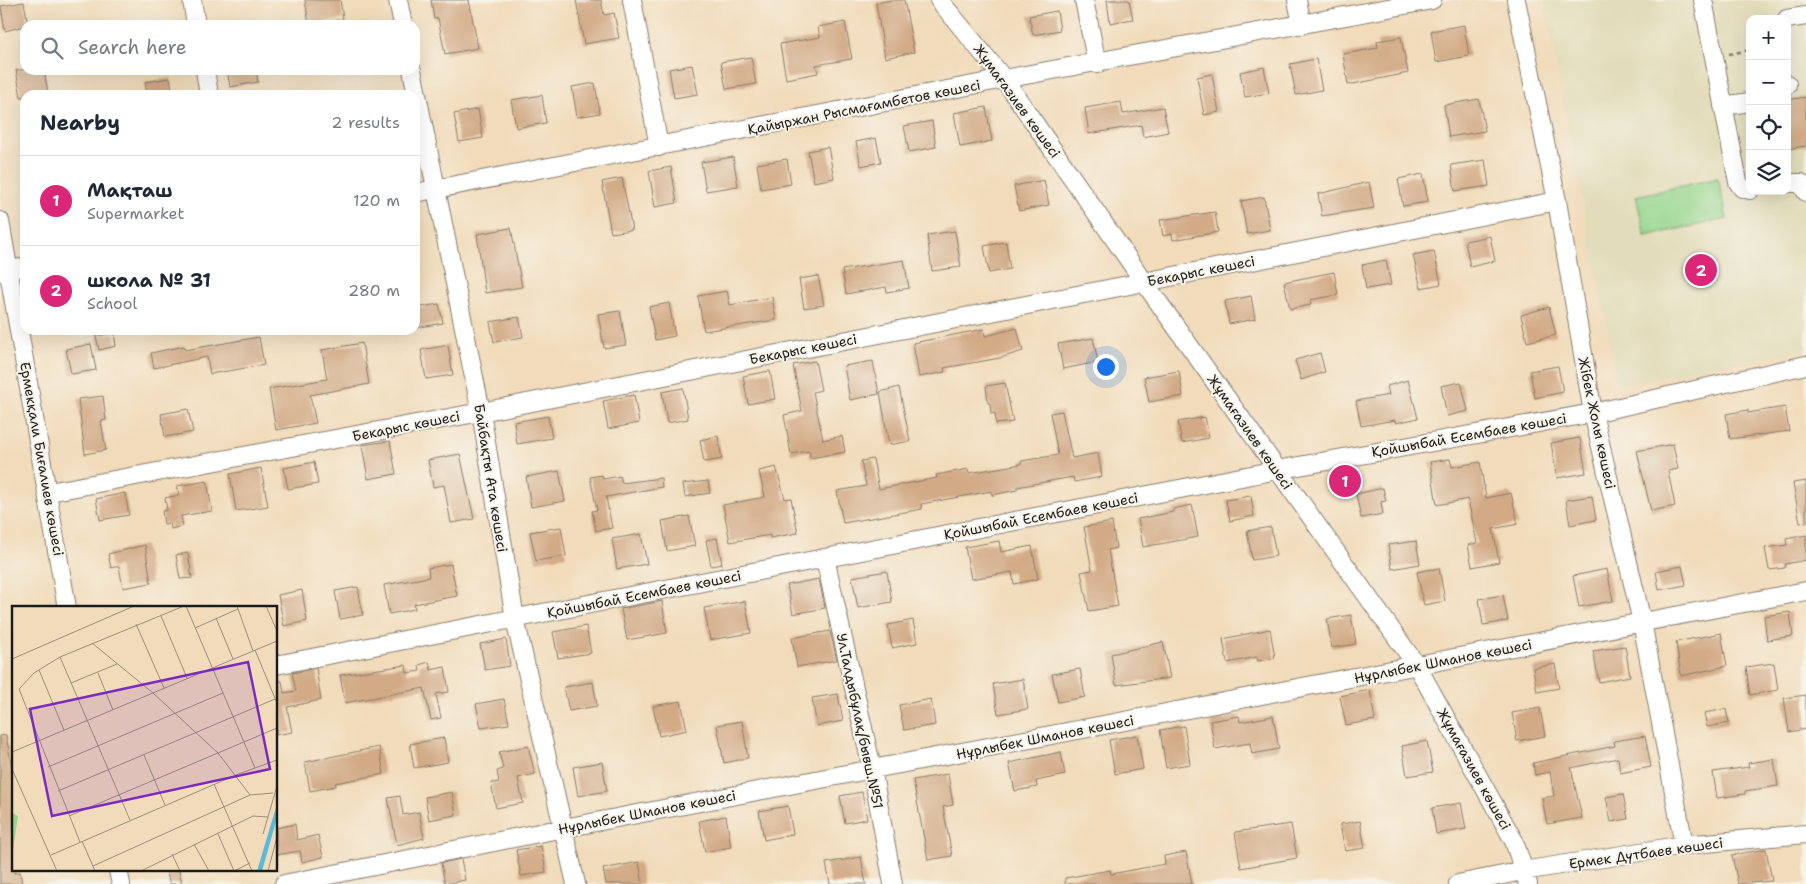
<!DOCTYPE html>
<html lang="en">
<head>
<meta charset="utf-8">
<style>
  :root { --surface:#fff; --page:#f6f6f7; --text:#1f2937; --muted:#747a83; --line:#e0e1e3; --accent:#db2777 }
  body { margin:0; font-family:"Shantell Sans",sans-serif; background:var(--page); color:var(--text) }
  .controls { position:absolute; right:15px; top:15px; display:grid; overflow:hidden; border-radius:10px; box-shadow:0 5px 20px #0002 }
  .controls button { width:45px; height:45px; display:grid; place-items:center; padding:0; border:0; border-bottom:1px solid var(--line); background:var(--surface); color:var(--text); font:25px sans-serif }
  .you { position:absolute; left:1105px; top:366px; width:18px; height:18px; margin:-12px; border:4px solid #fff; border-radius:50%; background:#1a73e8; box-shadow:0 0 0 8px #1a73e833 }
  .badge { display:grid; place-items:center; width:32px; height:32px; border-radius:50%; background:var(--accent); color:#fff; font-size:16px; font-weight:700 }
  .pin { position:absolute; translate:-50% -50%; border:2px solid #fff; box-shadow:0 1px 5px #0006 }
  .list { margin:0; padding:0; list-style:none }
  h2 { display:flex; justify-content:space-between; align-items:center; height:65px; margin:0; padding:0 20px; font-size:21px }
  h2 small { font-size:16px; font-weight:400; color:var(--muted) }
  .list li { display:grid; grid-template-columns:32px 1fr auto; gap:15px; align-items:center; box-sizing:border-box; height:90px; padding:0 20px; border-top:1px solid var(--line) }
  .list b { display:block; font-size:19px; white-space:nowrap }
  .list p { margin:0; font-size:16px; white-space:nowrap; color:var(--muted) }
  .list em { font-size:16px; font-style:normal; color:var(--muted) }
  .icon { flex:none; width:28px; height:28px; fill:none; stroke:currentColor; stroke-width:2; stroke-linecap:round; stroke-linejoin:round }
  .map { position:relative; flex:none; width:1806px; height:884px; overflow:hidden }
  .search { position:absolute; background:var(--surface); box-shadow:0 5px 20px #0002; left:20px; top:20px; width:400px; height:55px; display:flex; align-items:center; gap:12px; box-sizing:border-box; padding:0 18px; border-radius:15px; color:var(--muted); font-size:19px }
  .panel { position:absolute; background:var(--surface); box-shadow:0 5px 20px #0002; left:20px; top:90px; width:400px; height:245px; border-radius:15px }
  .map>svg:first-child { display:block }
  .built { fill:#e2dcba; fill-rule:evenodd }
  .green { fill:#94d68d; stroke:#587954 }
  .building { fill:#d2aa86 }
  .lines { fill:none; stroke-linecap:round; stroke-linejoin:round }
  .minor-casing { stroke:#867c6b; stroke-width:20 }
  .path { stroke:#867c6b; stroke-width:2.5; stroke-dasharray:4 4; stroke-linecap:butt }
  .minor { stroke:#fff; stroke-width:18 }
  .labels { text-anchor:middle; dominant-baseline:central; stroke-width:4; stroke-linejoin:round; paint-order:stroke }
  .street-label { font-size:14px; fill:#1c1c1c; stroke:#f7f3e8 }
  .inset-road { fill:none; stroke:#9c8f7b; stroke-width:1 }
  .view { fill:#7b2cbf; fill-opacity:0.15; stroke:#7b2cbf; stroke-width:2.5 }
  .inset-edge { fill:none; stroke:#1c1c1c; stroke-width:2.5 }
</style>
</head>
<body>
<div class="map">
<svg width="1806" height="884" viewBox="0 0 1806 884">
  <rect width="100%" height="100%" fill="#f7f3e8"/>
  <filter id="ink" filterUnits="userSpaceOnUse"><feTurbulence type="fractalNoise" baseFrequency=".02" numOctaves="2"/><feDisplacementMap in="SourceGraphic" scale="10" xChannelSelector="R" yChannelSelector="G"/><feConvolveMatrix kernelMatrix="1 2 1 2 8 2 1 2 1" color-interpolation-filters="sRGB"/></filter>
  <filter id="wash" filterUnits="userSpaceOnUse"><feTurbulence type="fractalNoise" baseFrequency=".0096" numOctaves="4" result="noise"/><feDisplacementMap in="SourceGraphic" scale="20" xChannelSelector="R" yChannelSelector="G"/><feGaussianBlur stdDeviation="1.12" result="paint"/><feColorMatrix in="noise" values="0 0 0 0 0 0 0 0 0 0 0 0 0 0 0 0 0 1.4 0 .05"/><feComposite in="paint" operator="in"/></filter>
  <g filter="url(#wash)">
    <rect width="100%" height="100%" fill="#f1dbba"/>
    <path class="built" d="M1556 0H1806V349L1618 385 1544 2ZM1750 19H1787V191H1750Z"/>
    <path class="green" d="M1718 178 1727 219 1645 236 1636 196Z"/>
    <g id="blocks">
      <path class="building" d="M305 0H340L343 19 309 25Z
        M431 0H469L478 48 445 54 438 18 434 19Z
        M576 0H601L604 15 614 13 619 38 584 44Z
        M891 0H904L914 52 885 58 876 3Z
        M1107 0H1129L1133 19 1110 23Z
        M24 2 28 25 5 31 1 6Z
        M1057 11 1060 30 1033 35 1029 16Z
        M845 22 852 59 816 65 818 73 786 79 780 44 820 37 818 27Z
        M1464 25 1469 56 1436 62 1431 31Z
        M1401 37 1408 73 1348 85 1343 54 1378 48 1377 41Z
        M751 57 756 84 726 89 721 62Z
        M1316 59 1322 90 1296 95 1290 64Z
        M692 65 698 94 674 98 669 69Z
        M1264 67 1269 93 1245 97 1240 72Z
        M16 70H44L48 92 21 97Z
        M227 70H256L258 82 230 87Z
        M1212 74 1219 112 1204 115 1197 77Z
        M170 78 173 95H147L145 82Z
        M595 83 600 113 577 117 572 87Z
        M542 95 546 123 516 128 511 100Z
        M1806 97V146L1787 149V100Z
        M1479 99 1485 131 1449 137 1444 105Z
        M1121 102 1123 114 1163 107 1168 132 1143 137 1141 125 1089 134 1085 108Z
        M986 107 992 141 960 147 954 113Z
        M478 109 483 138 459 142 454 114Z
        M932 121 936 147 909 152 904 126Z
        M876 138 881 162 861 166 856 142Z
        M828 147 834 178 814 182 808 151Z
        M733 157 738 186 706 191 701 162Z
        M787 159 791 184 761 189 757 164Z
        M1485 160 1489 186 1455 191 1451 165Z
        M671 167 677 203 655 207 649 171Z
        M1423 174 1428 202 1403 206 1398 179Z
        M622 178 632 230 611 233 602 182Z
        M1044 180 1049 205 1019 211 1014 186Z
        M1369 182 1374 208 1322 216 1318 194Z
        M1264 197 1270 230 1247 234 1241 201Z
        M1215 212 1218 232 1173 240 1172 234 1163 236 1160 220Z
        M511 228 522 287 485 293 477 234Z
        M955 231 961 267 932 271 927 235Z
        M1490 236 1495 261 1470 267 1465 241Z
        M1006 242 1010 269 989 273 984 246Z
        M1434 251 1441 284 1421 288 1413 255Z
        M904 260 909 288 887 292 886 287 846 294 842 270Z
        M1386 260 1391 285 1366 289 1362 265Z
        M1334 272 1338 295 1310 300 1311 305 1290 309 1284 282Z
        M818 276 824 305 804 308 799 279Z
        M727 291 730 305 772 297 776 320 704 331 698 296Z
        M1251 296 1255 319 1229 324 1225 301Z
        M669 303 675 336 655 340 649 307Z
        M439 304 443 323 415 328V308Z
        M1549 307 1556 335 1527 342 1521 315Z
        M620 311 626 345 604 348 598 314Z
        M519 317 523 337 494 342 490 322Z
        M1017 328 1023 351 1000 358 944 368 945 372 919 377 913 343 984 329 985 336Z
        M114 333 116 346 99 350 96 336Z
        M259 337 264 365 210 374 207 357 154 368 151 353 184 346 185 350Z
        M1093 338 1098 362 1063 369 1058 344Z
        M362 343 369 384 310 395 316 423 276 430 269 389 327 379 322 350Z
        M91 344 96 370 71 374 66 349Z
        M448 345 453 375 426 379 421 350Z
        M1320 353 1325 372 1301 380 1295 360Z
        M815 361 821 390 813 392 823 440 842 436 845 452 810 458 809 451 791 454 784 415 802 411 793 365Z
        M873 361 879 394 850 400 844 366Z
        M1558 366 1563 392 1535 398 1530 371Z
        M770 371 775 399 748 404 743 376Z
        M1179 371 1183 396 1149 402 1144 377Z
        M1408 380 1418 418 1396 423 1395 420 1361 426 1356 401 1389 395 1387 386Z
        M1461 382 1468 411 1447 416 1441 386Z
        M1005 383 1013 422 996 424 995 413 991 414 990 403H988L986 386Z
        M899 387 910 441 889 445 880 392Z
        M683 388 688 419 667 423 662 392Z
        M634 395 639 423 608 429 603 401Z
        M103 396 106 420 101 421 106 450 85 454 78 399Z
        M1785 407 1789 431 1730 439 1726 414 1748 410V413Z
        M188 409 193 432 165 437 161 414Z
        M1062 411 1072 458 1098 453 1102 477 1074 482 1073 477 1017 487V490L992 495V491L921 504 922 509 843 523 837 491 866 486 861 461 873 459 879 489 937 478 936 475 968 469 969 473 1021 464V461L1058 455 1050 413Z
        M548 416 552 438 517 444 514 422Z
        M1205 417 1209 438 1182 443 1178 422Z
        M718 436 722 459 704 462 700 440Z
        M1580 438 1586 473 1557 478 1551 443Z
        M390 441 396 474 368 479 362 445Z
        M1673 444 1678 469 1668 471 1675 506 1651 511 1637 451Z
        M460 454 474 519 451 523 444 485 433 487 428 460Z
        M1450 459 1452 467 1480 462 1486 498 1511 493 1518 524 1493 529 1499 562 1472 567 1468 545 1477 543 1468 499 1437 505 1430 462Z
        M314 462 318 484 288 489 284 468Z
        M776 467 785 499 791 498 798 533 770 538V535L730 542 723 505 765 497 759 471Z
        M261 468 268 506 236 511 230 474Z
        M559 471 565 501 531 507 526 477Z
        M602 475 603 479 620 476 622 483 661 478 662 487 606 497 612 528 596 531 592 511 597 510 590 477Z
        M1352 479 1354 492 1338 494 1337 481Z
        M207 481 212 511 181 516 183 526 171 529 170 523 164 524 162 511 167 510 165 498 179 495 177 486Z
        M708 481 710 493 685 497 683 484Z
        M1806 481V522L1800 523 1793 483Z
        M1383 488 1386 501 1381 502 1383 514 1361 518 1356 494Z
        M125 493 129 515 100 520 96 499Z
        M1251 496 1254 516 1230 521 1226 500Z
        M1592 496 1596 520 1570 525 1566 500Z
        M1192 505 1198 537 1143 547 1138 519 1173 512V509Z
        M689 516 695 546 667 551 662 521Z
        M1112 522 1116 548 1108 550 1118 606 1089 611 1081 572 1092 570 1084 527Z
        M561 527 566 556 536 561 530 532Z
        M1271 527 1276 556 1252 560 1247 531Z
        M641 534 647 564 617 569 612 539Z
        M1806 535V560L1785 564V568L1769 570 1765 548 1787 545 1786 539Z
        M717 538 722 564 711 566 706 540Z
        M999 541 1001 552 1032 546 1038 579 1014 584 1012 572 971 579 965 547Z
        M1416 541 1420 564 1392 569 1388 545Z
        M145 545 151 583 123 588 119 566 111 568 108 554Z
        M188 553 192 578 180 579 176 555Z
        M451 564 457 596 414 604 415 609 389 614 384 585 429 577 428 568Z
        M1682 566 1686 585 1659 590 1656 571Z
        M1439 568 1445 601 1424 605 1417 572Z
        M1607 569 1613 601 1579 607 1573 576Z
        M887 571 892 602 858 608 852 577Z
        M819 579 825 608 793 614 787 585Z
        M358 587 363 615 340 619 335 591Z
        M302 590 307 621 284 626 278 595Z
        M1503 595 1508 621 1483 625 1479 599Z
        M662 601 667 633 627 640 621 609Z
        M745 601 751 633 710 640 704 608Z
        M1790 612 1793 636 1767 640 1764 616Z
        M1351 615 1356 644 1332 648 1327 619Z
        M913 620 917 643 892 648 888 625Z
        M586 626 591 653 558 658 553 632Z
        M1270 629 1275 658 1258 661 1257 657 1227 663 1223 639Z
        M830 631 837 660 797 667 792 638Z
        M1721 633 1727 666 1681 676 1676 642Z
        M506 639 510 666 485 670 480 644Z
        M1163 642 1170 678 1116 685 1111 654Z
        M1625 646 1630 676 1599 682 1593 651Z
        M429 662 431 670 445 667 449 692 436 694 441 718 431 720 424 688 345 703 340 675 406 665 407 673 420 671 419 665Z
        M1774 663 1778 690 1750 695 1746 667Z
        M1555 664 1559 688 1537 692 1533 668Z
        M316 668 321 700 287 707 292 732 276 735V681H282L284 693 296 691 292 673Z
        M1080 669 1085 697 1058 702 1052 674Z
        M1023 679 1028 709 998 714 993 684Z
        M593 682 597 706 569 711 564 687Z
        M1370 690 1375 720 1346 725 1340 696Z
        M838 694 843 721 817 726 812 698Z
        M1806 695V729L1789 732 1784 698Z
        M504 699 509 724 481 728 476 704Z
        M931 699 935 725 904 730 899 705Z
        M681 701 687 730 659 736 653 706Z
        M1540 708 1545 736 1517 741 1512 713Z
        M1726 709 1729 723 1707 727 1704 713Z
        M1239 716 1240 722 1273 716 1279 749 1252 754 1250 743 1215 749 1210 721Z
        M742 721 748 758 724 763 717 725Z
        M1184 726 1190 764 1166 768 1160 730Z
        M6 735 14 779V873L20 872 22 884H0V736Z
        M1137 735 1143 769 1115 774 1109 740Z
        M1645 736 1651 767 1620 773 1618 758 1571 768 1582 818 1547 824 1542 798 1554 796 1550 772 1535 775 1533 763 1615 746 1614 741Z
        M444 738 448 762 414 768 410 744Z
        M1427 741 1433 772 1407 776 1402 746Z
        M528 746 535 774 518 778 523 803 496 808 491 783 499 782 497 771 503 769 499 752Z
        M379 747 384 774 335 783 336 786 310 791 305 762Z
        M1061 752 1065 775 1036 781 1037 787 1015 791 1009 763Z
        M1774 759 1778 786 1745 791V794L1717 798 1713 772 1749 767 1748 763Z
        M602 762 607 791 578 796 573 767Z
        M948 774 953 805 943 807 952 856 928 860 913 780Z
        M452 792 456 815 429 820 425 797Z
        M862 792 867 819 845 823 840 796Z
        M1623 794 1628 819 1611 822 1606 797Z
        M400 796 403 815 419 812 424 838 397 845 388 798Z
        M1461 803 1466 829 1436 834 1432 808Z
        M788 806 793 834 764 840 759 811Z
        M726 816 731 847 705 852 699 821Z
        M1360 821 1365 848 1345 851 1340 824Z
        M295 824 297 840 318 835 323 857 302 862 300 851 276 855V828Z
        M1291 824 1297 858 1241 868 1235 832Z
        M541 846 546 872 521 876 516 850Z
        M1766 849 1772 881 1738 884 1732 855Z
        M1186 852 1192 884H1065V878L1110 870 1111 874 1165 864 1164 856Z
        M861 857 866 884H830L826 863Z
        M461 859 465 880 445 884 441 863Z
        M639 862 643 884H606L603 869Z
        M166 870H179L182 884H170Z"/>
    </g>
  </g>
  <g filter="url(#ink)">
    <use href="#blocks" fill-opacity="0" stroke="#867c6b" stroke-width="1"/>
    <g class="lines">
      <defs>
        <path id="minor" d="M192 0 196 25
          M398 0 403 25
          M632 0 659 147
          M939 0 1004 79 1144 282 1417 666 1514 841 1528 884
          M1084 0 1097 64
          M1297 0 1302 25
          M1516 0 1557 201 1593 413 1642 622 1684 845
          M1703 0 1738 182 1742 188 1750 190
          M1787 19 1806 16
          M205 70 209 95
          M412 70 481 412 515 619 576 884
          M1787 84V85
          M1723 106 1750 102
          M1787 183H1801L1806 192
          M415 193 1004 79 1432 0
          M0 221 67 608
          M0 272 25 267
          M49 492 481 412 1557 201
          M825 558 872 769 893 884
          M276 665 1277 470 1593 413 1806 365
          M118 870 121 884
          M284 884 564 828 1806 591
          M1458 884 1523 871 1684 845 1806 834"/>
      </defs>
      <use href="#minor" class="minor-casing"/>
      <path class="path" d="M1729 54 1750 50"/>
      <use href="#minor" class="minor"/>
    </g>
  </g>
  <g class="labels">
    <g class="street-label">
      <text transform="translate(1017 101) rotate(54)">Жұмағазиев көшесі</text>
      <text transform="translate(864 107) rotate(-11)">Қайыржан Рысмағамбетов көшесі</text>
      <text transform="translate(1201 271) rotate(-11)">Бекарыс көшесі</text>
      <text transform="translate(803 349) rotate(-11)">Бекарыс көшесі</text>
      <text transform="translate(1597 423) rotate(78)">Жібек Жолы көшесі</text>
      <text transform="translate(406 426) rotate(-11)">Бекарыс көшесі</text>
      <text transform="translate(1250 432) rotate(55)">Жұмағазиев көшесі</text>
      <text transform="translate(1469 435) rotate(-10)">Қойшыбай Есембаев көшесі</text>
      <text transform="translate(42 459) rotate(80)">Ермекқали Биғалиев көшесі</text>
      <text transform="translate(491 478) rotate(81)">Байбақты Ата көшесі</text>
      <text transform="translate(1041 516) rotate(-11)">Қойшыбай Есембаев көшесі</text>
      <text transform="translate(644 594) rotate(-11)">Қойшыбай Есембаев көшесі</text>
      <text transform="translate(1443 661) rotate(-11)">Нұрлыбек Шманов көшесі</text>
      <text transform="translate(860 721) rotate(78)">Ул.Талдыбұлақ/бывш.№51</text>
      <text transform="translate(1045 737) rotate(-11)">Нұрлыбек Шманов көшесі</text>
      <text transform="translate(1474 769) rotate(61)">Жұмағазиев көшесі</text>
      <text transform="translate(647 812) rotate(-11)">Нұрлыбек Шманов көшесі</text>
      <text transform="translate(1646 853) rotate(-8)">Ермек Дүтбаев көшесi</text>
    </g>
  </g>
  <g transform="translate(12 606)">
    <rect width="265" height="265" fill="#f1dbba"/>
    <path d="M0 207 6 210 0 250Z" fill="#94d68d"/>
    <path d="M265 198V212L250 265H245Z" fill="#5bb9da"/>
    <path class="inset-road" d="M174 0 243 162M225 0 241 45M254 0 265 25M149 10 175 72M204 12 221 53M124 18 152 82M183 22 226 3M80 37 141 87 206 147 238 189M243 44 265 97M48 51 118 214M0 53 122 0M27 64 52 124M86 67 101 104M59 77 105 58M0 146 265 35M132 149 153 199M36 161 211 87M0 163 45 265M202 178 240 265M46 185 263 93M57 210 265 122M206 228 222 265M251 228 265 180M70 235 83 265M68 236 7 83 22 67 48 51 172 0M182 238 197 265M160 248 168 265M39 249 224 169 265 154M81 260 238 189 261 187M129 265 241 210 256 211M222 265 238 257M256 265 265 231"/>
    <path class="view" d="M236 56 258 163 40 210 18 103Z"/>
    <rect width="265" height="265" class="inset-edge"/>
  </g>
</svg>
<div class="controls">
<button>+</button>
<button>−</button>
<button><svg class="icon" aria-label="locate" viewBox="0 0 24 24"><circle cx="12" cy="12" r="6"/><path d="M12 2v4M12 18v4M2 12h4M18 12h4"/></svg></button>
<button><svg class="icon" aria-label="layers" viewBox="0 0 24 24"><path d="M12 4l9 5-9 5-9-5zM3 14l9 5 9-5"/></svg></button>
</div>
<div class="you"></div>
<div class="pin badge" style="left:1345px;top:481px">1</div>
<div class="pin badge" style="left:1701px;top:270px">2</div>
<div class="search"><svg class="icon" aria-label="search" viewBox="0 0 24 24"><circle cx="10" cy="10" r="6"/><path d="M15 15l6 6"/></svg>Search here</div>
<section class="panel">
<h2>Nearby<small>2 results</small></h2>
<ul class="list">
<li><span class="badge">1</span><div><b>Мақташ</b><p>Supermarket</p></div><em>120 m</em></li>
<li><span class="badge">2</span><div><b>школа № 31</b><p>School</p></div><em>280 m</em></li>
</ul>
</section>
</div>
</body>
</html>
